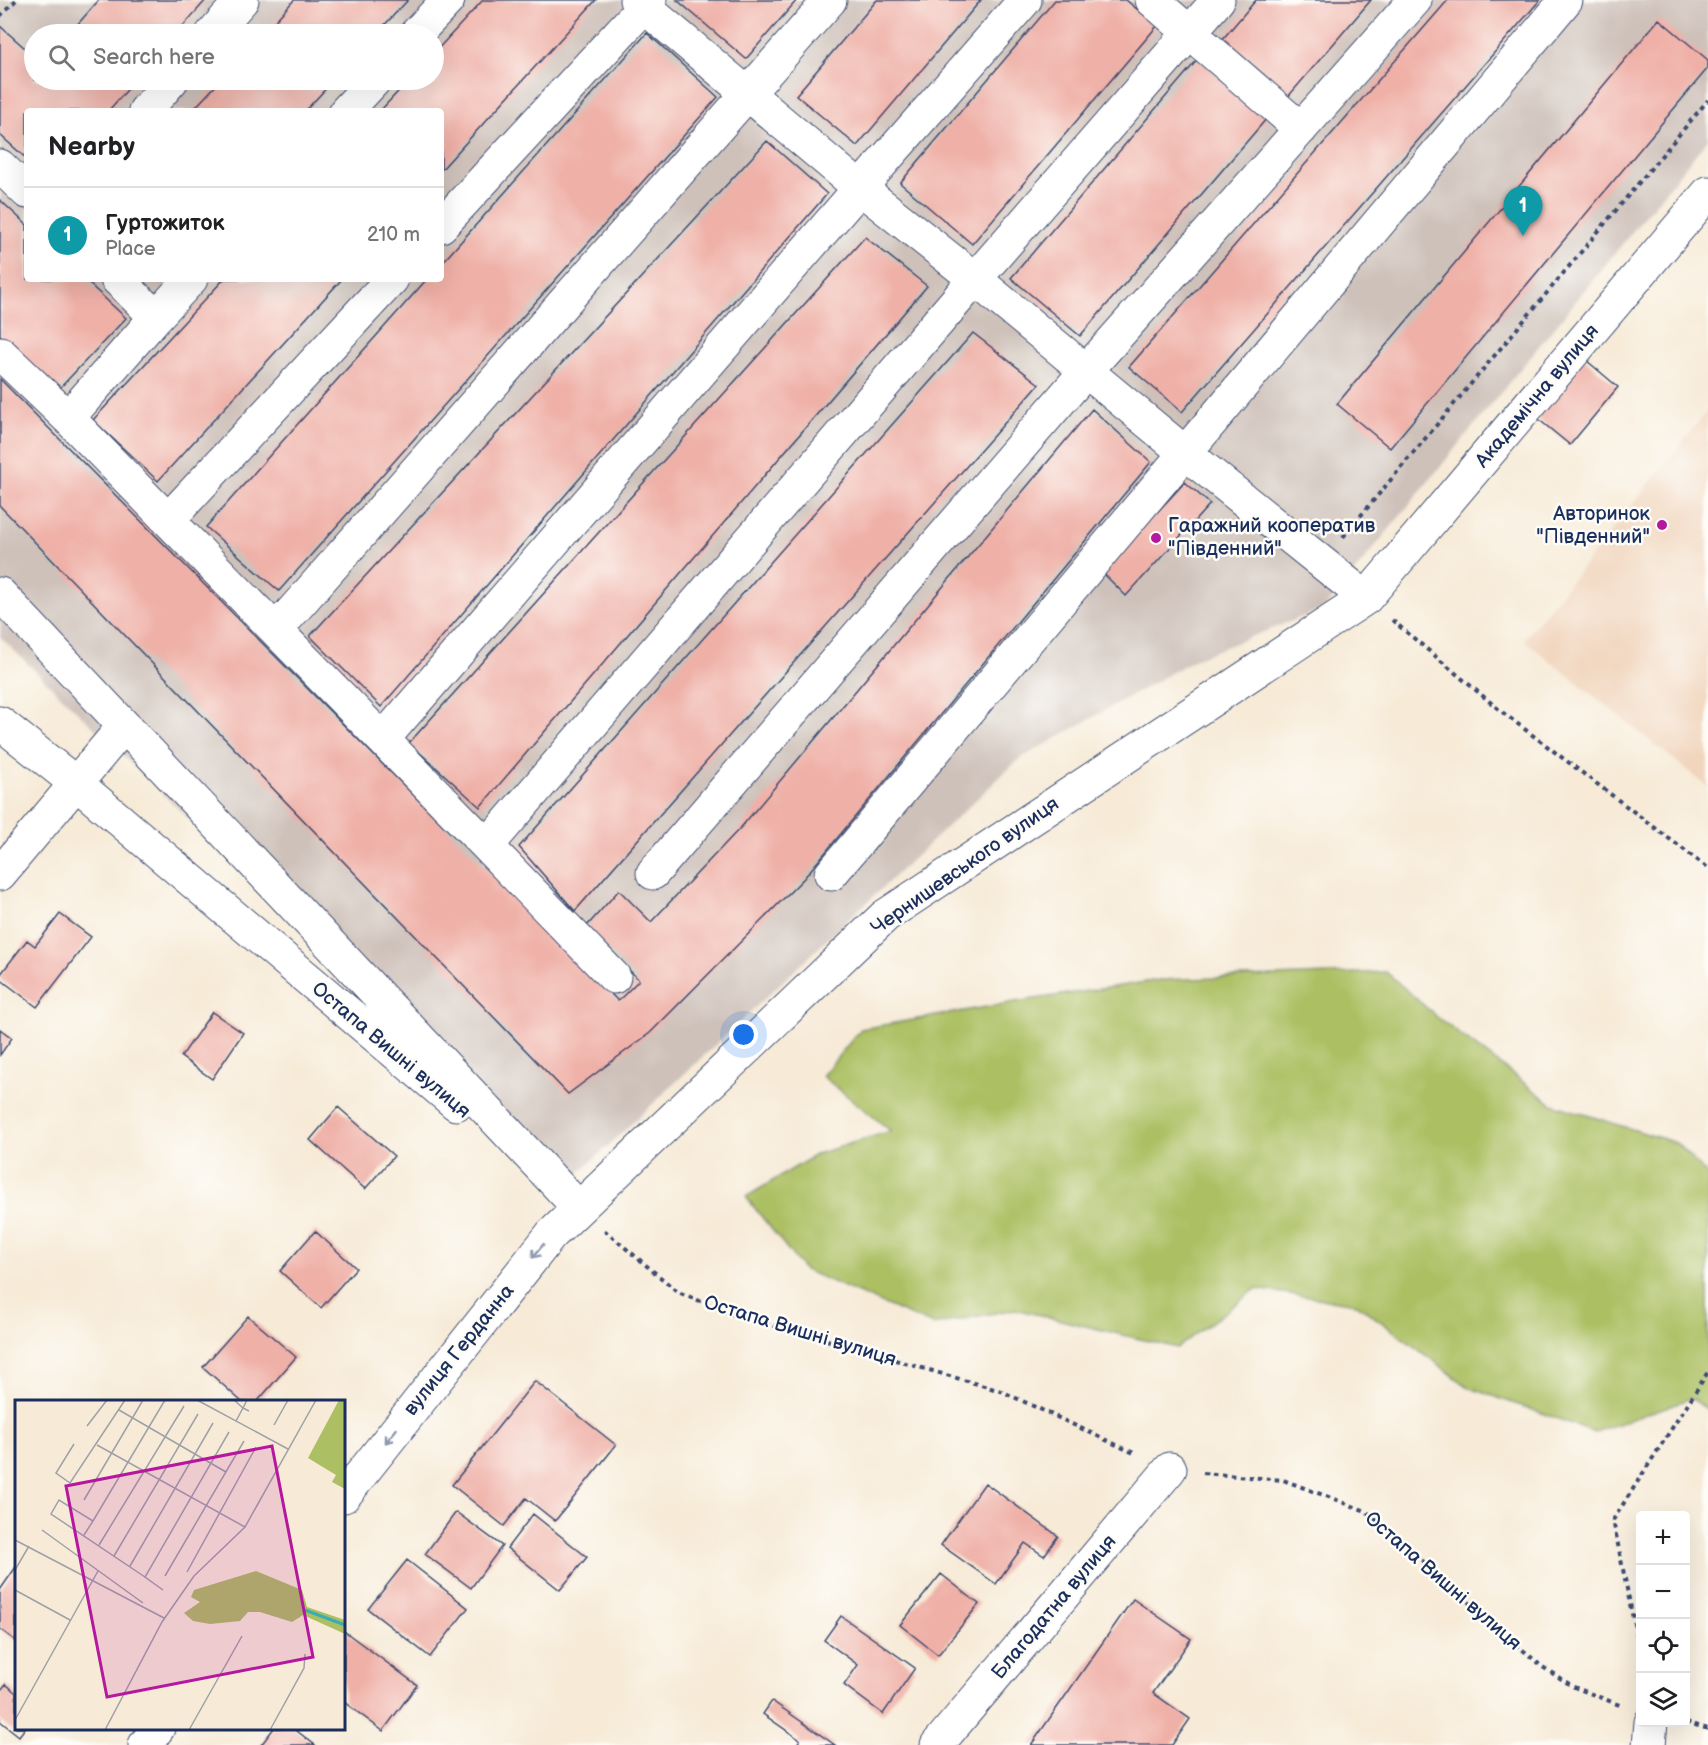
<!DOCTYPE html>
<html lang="en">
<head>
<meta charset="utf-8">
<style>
  :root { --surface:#fff; --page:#f2f2f2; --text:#202124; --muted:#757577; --line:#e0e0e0; --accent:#1a73e8 }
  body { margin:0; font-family:"Balsamiq Sans",sans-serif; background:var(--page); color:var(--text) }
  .controls { position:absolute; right:18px; bottom:18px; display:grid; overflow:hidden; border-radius:6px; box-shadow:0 6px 24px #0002 }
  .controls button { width:54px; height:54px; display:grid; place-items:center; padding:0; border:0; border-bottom:2px solid var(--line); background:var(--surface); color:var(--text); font:30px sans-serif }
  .you { position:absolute; left:744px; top:1035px; width:21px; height:21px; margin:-15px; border:4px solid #fff; border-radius:50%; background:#1a73e8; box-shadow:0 0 0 9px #1a73e833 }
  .badge { display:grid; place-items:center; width:39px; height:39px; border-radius:50%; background:var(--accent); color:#fff; font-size:20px; font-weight:700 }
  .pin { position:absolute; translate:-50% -50px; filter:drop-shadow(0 2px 3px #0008) }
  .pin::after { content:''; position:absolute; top:32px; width:21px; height:18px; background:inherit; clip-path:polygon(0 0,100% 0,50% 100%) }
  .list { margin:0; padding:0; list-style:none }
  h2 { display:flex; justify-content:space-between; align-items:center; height:78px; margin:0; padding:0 24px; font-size:26px }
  h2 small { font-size:20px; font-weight:400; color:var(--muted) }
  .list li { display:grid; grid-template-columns:39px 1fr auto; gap:18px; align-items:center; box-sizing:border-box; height:96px; padding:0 24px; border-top:2px solid var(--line) }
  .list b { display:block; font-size:22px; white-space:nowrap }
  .list p { margin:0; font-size:20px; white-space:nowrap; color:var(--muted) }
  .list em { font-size:20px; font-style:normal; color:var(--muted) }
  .icon { flex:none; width:33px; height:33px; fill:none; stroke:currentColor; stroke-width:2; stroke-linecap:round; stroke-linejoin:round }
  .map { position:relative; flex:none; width:1708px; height:1745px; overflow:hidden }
  .search { position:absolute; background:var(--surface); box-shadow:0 6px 24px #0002; left:24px; top:24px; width:420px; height:66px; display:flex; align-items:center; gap:15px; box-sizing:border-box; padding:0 21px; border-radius:33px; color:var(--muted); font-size:22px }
  .panel { position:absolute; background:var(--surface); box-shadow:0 6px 24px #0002; left:24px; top:108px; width:420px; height:174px; border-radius:6px }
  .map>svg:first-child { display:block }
  .built { fill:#f1d5bd }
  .industrial { fill:#cec1ba; fill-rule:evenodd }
  .green { fill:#acbf62; stroke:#647760; stroke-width:1.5 }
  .building { fill:#efb0a7 }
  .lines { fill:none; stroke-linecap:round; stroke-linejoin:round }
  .minor-casing { stroke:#3c4b70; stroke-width:35 }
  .path { stroke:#3c4b70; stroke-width:4; stroke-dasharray:4.5 4.5; stroke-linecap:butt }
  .minor { stroke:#fff; stroke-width:33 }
  .oneway { stroke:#8d97ae }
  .poi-dot { fill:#b5179e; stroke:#fdfcf7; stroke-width:2 }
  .labels { text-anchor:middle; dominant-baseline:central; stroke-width:5; stroke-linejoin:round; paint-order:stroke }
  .street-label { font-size:20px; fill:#1b2f5e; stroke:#fdfcf7 }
  .poi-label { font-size:20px; fill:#1b2f5e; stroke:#fdfcf7; text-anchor:end }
  .inset-river { fill:none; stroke:#3aacb2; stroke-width:3 }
  .inset-road { fill:none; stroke:#9fa0a7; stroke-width:1.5 }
  .view { fill:#b5179e; fill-opacity:0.15; stroke:#b5179e; stroke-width:3 }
  .inset-edge { fill:none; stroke:#1b2f5e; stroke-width:3 }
</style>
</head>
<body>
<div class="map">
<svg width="1708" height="1745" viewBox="0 0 1708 1745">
  <rect width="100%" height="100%" fill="#fdfcf7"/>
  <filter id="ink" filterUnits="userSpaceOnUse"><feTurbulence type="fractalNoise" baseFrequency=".0167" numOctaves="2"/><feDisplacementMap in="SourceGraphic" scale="12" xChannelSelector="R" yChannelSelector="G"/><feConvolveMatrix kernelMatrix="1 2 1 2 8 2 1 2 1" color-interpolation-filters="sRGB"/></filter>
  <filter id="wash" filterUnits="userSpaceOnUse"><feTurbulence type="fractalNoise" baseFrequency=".008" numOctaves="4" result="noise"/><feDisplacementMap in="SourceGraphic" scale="24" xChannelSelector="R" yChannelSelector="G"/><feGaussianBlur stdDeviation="1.35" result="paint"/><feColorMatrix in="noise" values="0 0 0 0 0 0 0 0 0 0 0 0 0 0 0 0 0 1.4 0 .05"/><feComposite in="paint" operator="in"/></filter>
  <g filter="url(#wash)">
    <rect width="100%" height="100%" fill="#f7ebd8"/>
    <path class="built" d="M1708 410V787L1524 640Z"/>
    <path class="industrial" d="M0 0H1708V139L1325 608 1197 658 1018 760 577 1175 520 1139 0 637ZM34 34H434V80H34ZM27 111H441V279H27Z"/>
    <path class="green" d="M1386 972 1437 1017 1552 1104 1676 1143 1708 1176V1410L1691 1398 1595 1432 1470 1388 1357 1304 1256 1289 1177 1348 1015 1309 933 1325 804 1270 746 1197 817 1154 891 1131 822 1076 861 1029 1015 1002 1159 980Z"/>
    <g id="blocks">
      <path class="building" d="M99 0H206L176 34H69Z
        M294 0H408L376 34H263Z
        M483 0H596L441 170V111H380L409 80H434V53Z
        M677 0H797L746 59Z
        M877 0H981L857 146 796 95Z
        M1055 0H1126L1157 26 972 244 900 183Z
        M1256 0H1371L1287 98 1221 41Z
        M1448 0H1540L1182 412 1129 367Z
        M1659 19 1708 60V68L1390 448 1337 404Z
        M0 26 34 56V80H136L108 111H27V159L0 135Z
        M647 33 718 97 279 591 206 527 427 279H441V264Z
        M1198 59 1267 118 1080 336 1011 278Z
        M221 80H334L305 111H192Z
        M767 141 827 194 381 707 310 636Z
        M0 200 27 225V279H84L126 318 58 390 0 335Z
        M865 237 927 286 480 807 409 743Z
        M224 279H342L158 481 93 420Z
        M973 333 1039 384 575 911 519 847Z
        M1580 355 1618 387 1570 445 1532 414Z
        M0 379 618 1001 639 980 586 927 619 890 651 922 743 825 1092 409 1151 462 804 878 650 1033 568 1094 0 506Z
        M1185 482 1210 504 1126 596 1102 572Z
        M60 914 91 937 37 1007 0 979V975L27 940 35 946Z
        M212 1012 243 1033 212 1079 181 1057Z
        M0 1029 12 1038 0 1055Z
        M338 1107 394 1156 365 1189 310 1140Z
        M315 1231 356 1268 321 1308 280 1271Z
        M248 1316 296 1357 257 1402H242L203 1367Z
        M535 1381 616 1445 555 1521 526 1498 504 1526 452 1485Z
        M985 1483 1058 1536 1044 1556 1025 1543 996 1584 941 1545Z
        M456 1512 502 1546 471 1588 425 1554Z
        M533 1514 587 1557 560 1590 507 1548Z
        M407 1560 468 1608 430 1657 368 1609Z
        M16 1567V1641L0 1629V1590Z
        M941 1574 979 1604 938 1655 900 1625Z
        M1133 1599 1191 1639 1153 1693 1190 1719 1172 1745H1031Z
        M841 1616 915 1668 883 1714 844 1685 858 1665 824 1640Z
        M344 1631 417 1685 383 1731 344 1702Z
        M6 1684 16 1693V1728H25L19 1736 0 1721V1691Z
        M772 1701 835 1745H796L800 1740 763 1714Z
        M274 1728H293L315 1745H261Z"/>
    </g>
  </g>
  <g filter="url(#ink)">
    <use href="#blocks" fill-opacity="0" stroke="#3c4b70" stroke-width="1.5"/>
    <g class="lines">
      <defs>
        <path id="minor" d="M636 0 860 188 975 279 1184 452 1366 598
          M1152 0 1301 129
          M212 34 242 0
          M416 34 448 0
          M145 111 172 80
          M346 111 375 80
          M0 166 27 192
          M441 226 650 0
          M156 317 191 279
          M0 353 68 418 487 846
          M68 418 156 317 117 279
          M168 520 392 279
          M0 594 579 1208
          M276 630 830 0
          M0 723 77 784 456 1104
          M383 739 860 188 1025 0
          M653 873 1086 371 1415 0
          M0 874 124 726
          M831 874 1566 0
          M614 977 487 846 975 279 1218 0
          M344 1496 551 1235 885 916 1366 598 1708 193
          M145 1745 158 1728
          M937 1745 1170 1469
          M1649 1745 1651 1722"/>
      </defs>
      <use href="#minor" class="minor-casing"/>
      <path class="path" d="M0 16 16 0
        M1343 537 1708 100
        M1392 620 1502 712 1708 868
        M604 1230 678 1292 734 1315 813 1336 1001 1391 1136 1454
        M1203 1473 1283 1480 1366 1511 1541 1666 1574 1687 1622 1706
        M1640 1653 1613 1520 1708 1372
        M1686 1722 1708 1729"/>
      <use href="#minor" class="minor"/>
    </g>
    <defs><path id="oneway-shaft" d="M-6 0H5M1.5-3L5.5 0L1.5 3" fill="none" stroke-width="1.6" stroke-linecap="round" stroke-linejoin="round" transform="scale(1.5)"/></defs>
    <g class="oneway">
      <use href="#oneway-shaft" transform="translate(538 1251) rotate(129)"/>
      <use href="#oneway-shaft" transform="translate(391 1436) rotate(129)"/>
    </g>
  </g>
  <g class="poi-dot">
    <circle cx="1662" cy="525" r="6"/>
    <circle cx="1156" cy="538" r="6"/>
  </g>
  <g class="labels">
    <g class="street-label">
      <text transform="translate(1537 396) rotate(-50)">Академічна вулиця</text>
      <text transform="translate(965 866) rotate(-35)">Чернишевського вулиця</text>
      <text transform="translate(391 1050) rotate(40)">Остапа Вишні вулиця</text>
      <text transform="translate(800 1331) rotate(17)">Остапа Вишні вулиця</text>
      <text transform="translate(459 1350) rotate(-51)">вулиця Герданна</text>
      <text transform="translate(1443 1581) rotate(41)">Остапа Вишні вулиця</text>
      <text transform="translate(1054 1607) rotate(-50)">Благодатна вулиця</text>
    </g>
    <g class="poi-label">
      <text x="1650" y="514">Авторинок<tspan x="1650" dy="23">"Південний"</tspan></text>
      <text x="1168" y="526" text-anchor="start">Гаражний кооператив<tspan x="1168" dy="23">"Південний"</tspan></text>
    </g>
  </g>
  <g transform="translate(15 1400)">
    <rect width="330" height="330" fill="#f7ebd8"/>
    <path d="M324 0H330V89L317 82 321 75 293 58ZM241 171 287 190 292 207 330 220V234L288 215 277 222 245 212H233L225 221 195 224 178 221 169 213 185 202 176 197 179 190Z" fill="#acbf62"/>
    <path class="inset-river" d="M290 210 330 225"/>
    <path class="inset-road" d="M182 0 273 49M219 0 228 8 232 0M104 10 211 72M221 21 228 8 234 11M259 25 273 0M72 26 92 0M59 44 41 73 55 83 110 0M82 45 230 127M69 100 128 0M78 121 150 0M27 130 128 203M69 135 78 121 44 100 36 114 130 177M0 140 149 218M84 145 169 6M99 156 183 14M115 166 198 23M0 170 14 146M172 172 241 47M150 176 229 41M0 190 55 220M148 190 130 177 214 32M0 320 83 171M90 330 147 222 179 176 230 127 301 0M174 330 227 236M255 330 289 268 290 254"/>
    <path class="view" d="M257 46 298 257 92 297 51 86Z"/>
    <rect width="330" height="330" class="inset-edge"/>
  </g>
</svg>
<div class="controls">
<button>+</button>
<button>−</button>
<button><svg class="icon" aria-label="locate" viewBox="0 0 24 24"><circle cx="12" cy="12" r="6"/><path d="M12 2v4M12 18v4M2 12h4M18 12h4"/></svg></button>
<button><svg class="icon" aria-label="layers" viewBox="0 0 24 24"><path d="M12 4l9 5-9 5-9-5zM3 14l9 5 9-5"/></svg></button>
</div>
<div class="you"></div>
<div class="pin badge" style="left:1523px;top:236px;background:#0f9aa8">1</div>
<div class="search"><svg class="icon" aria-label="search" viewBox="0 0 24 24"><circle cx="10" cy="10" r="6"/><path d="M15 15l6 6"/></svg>Search here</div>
<section class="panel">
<h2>Nearby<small></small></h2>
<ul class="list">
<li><span class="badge" style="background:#0f9aa8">1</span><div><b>Гуртожиток</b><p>Place</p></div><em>210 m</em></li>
</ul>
</section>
</div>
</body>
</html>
